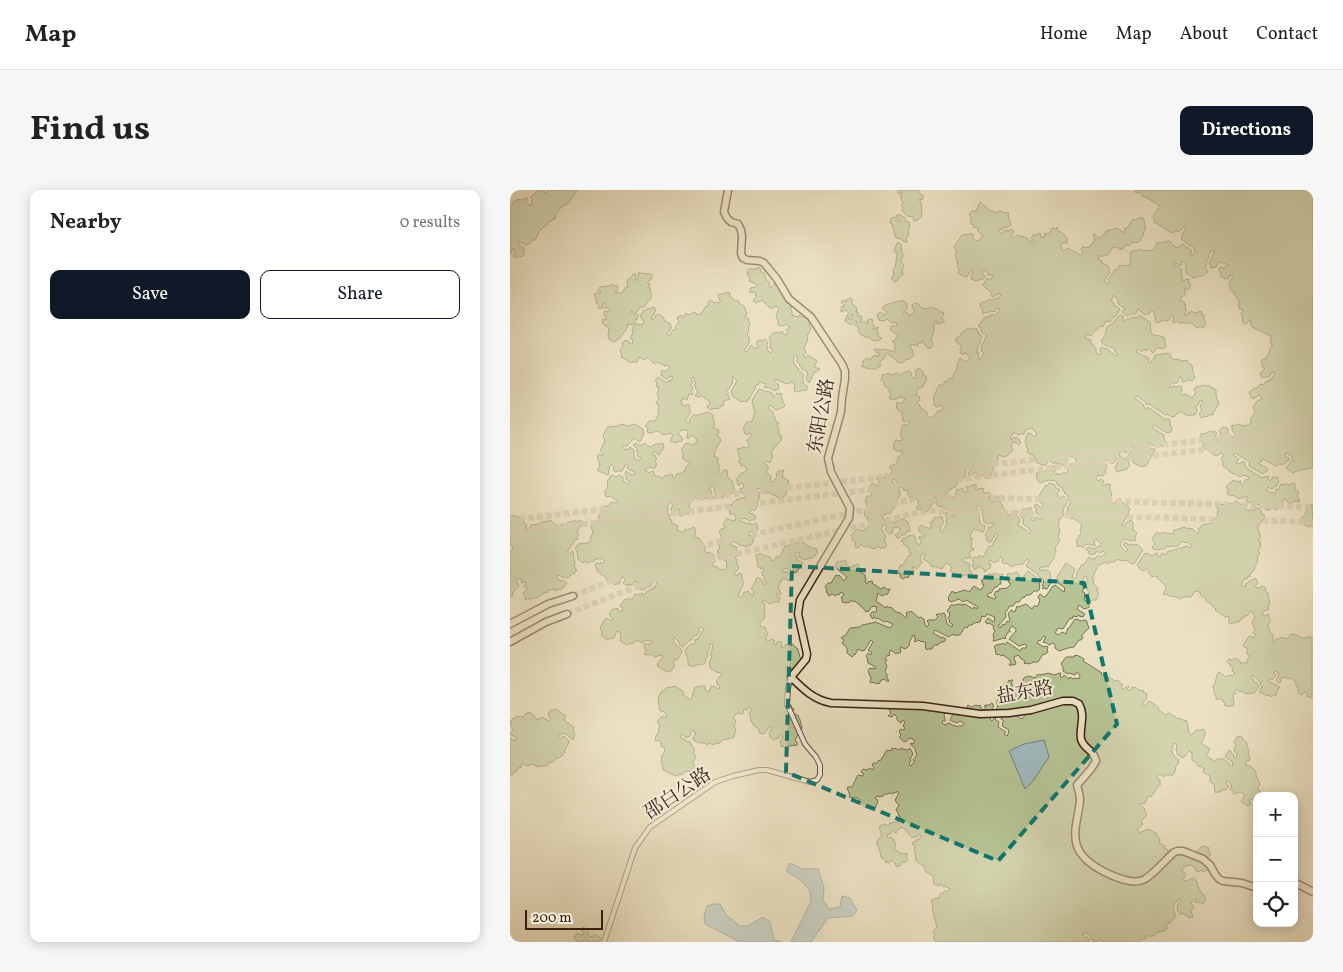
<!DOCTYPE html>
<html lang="en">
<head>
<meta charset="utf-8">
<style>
  :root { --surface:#fff; --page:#f6f6f6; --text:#222; --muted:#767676; --line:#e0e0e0; --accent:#111827 }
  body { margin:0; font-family:Vollkorn,"Noto Serif SC",serif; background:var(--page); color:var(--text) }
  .controls { position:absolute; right:15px; bottom:15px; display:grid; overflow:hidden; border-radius:10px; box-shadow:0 2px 12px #0003 }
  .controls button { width:45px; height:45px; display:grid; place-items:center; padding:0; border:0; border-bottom:1px solid var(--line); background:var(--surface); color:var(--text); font:25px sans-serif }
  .scale { position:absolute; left:15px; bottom:12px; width:78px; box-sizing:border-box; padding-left:5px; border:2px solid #3b2114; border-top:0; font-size:14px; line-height:18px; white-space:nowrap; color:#3b2114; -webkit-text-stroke:4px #f2ecd7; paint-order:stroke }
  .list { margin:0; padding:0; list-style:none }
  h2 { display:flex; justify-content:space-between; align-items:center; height:65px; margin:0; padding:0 20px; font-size:21px }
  h2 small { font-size:16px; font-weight:400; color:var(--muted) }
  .actions { display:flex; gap:10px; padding:15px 20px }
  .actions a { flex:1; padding:11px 0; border:1px solid var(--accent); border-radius:10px; text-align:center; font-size:18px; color:var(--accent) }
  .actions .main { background:var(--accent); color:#fff }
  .icon { flex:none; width:28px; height:28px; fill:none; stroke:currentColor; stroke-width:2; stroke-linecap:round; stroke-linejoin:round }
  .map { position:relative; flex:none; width:803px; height:752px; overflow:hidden; border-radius:10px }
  header { display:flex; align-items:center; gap:30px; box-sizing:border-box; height:70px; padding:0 25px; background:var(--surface); border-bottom:1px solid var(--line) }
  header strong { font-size:24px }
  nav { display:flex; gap:28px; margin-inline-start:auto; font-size:18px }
  .intro { display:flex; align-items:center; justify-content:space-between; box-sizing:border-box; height:120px; padding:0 30px }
  h1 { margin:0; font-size:35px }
  .button { padding:12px 22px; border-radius:10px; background:var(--accent); color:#fff; font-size:18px; font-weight:700 }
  main { display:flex; gap:30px; padding:0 30px }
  aside { flex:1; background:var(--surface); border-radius:10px; box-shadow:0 2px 12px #0003 }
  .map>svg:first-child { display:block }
  .green { fill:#b6c394; stroke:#787254 }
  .water { fill:#9fbabf; stroke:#777d7b }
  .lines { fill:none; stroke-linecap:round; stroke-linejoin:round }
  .highway-tunnel { stroke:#c8bb9f; stroke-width:6; stroke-dasharray:6 3; stroke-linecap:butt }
  .minor-casing { stroke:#675140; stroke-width:6 }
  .highway-casing { stroke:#3b2114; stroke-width:9 }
  .minor { stroke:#f2ecd7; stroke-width:4 }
  .highway { stroke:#ebe1c2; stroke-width:6 }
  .marked { fill:none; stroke:#0f766e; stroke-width:4; stroke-dasharray:10 6; stroke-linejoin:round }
  .labels { text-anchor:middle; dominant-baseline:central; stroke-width:4; stroke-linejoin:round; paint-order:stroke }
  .street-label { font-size:19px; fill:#3b2114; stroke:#f2ecd7 }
</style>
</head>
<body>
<header>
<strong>Map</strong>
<nav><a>Home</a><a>Map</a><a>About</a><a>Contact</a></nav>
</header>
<div class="intro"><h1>Find us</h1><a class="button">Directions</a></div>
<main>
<aside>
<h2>Nearby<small>0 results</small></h2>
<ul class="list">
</ul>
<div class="actions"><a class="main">Save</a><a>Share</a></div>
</aside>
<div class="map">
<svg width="803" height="752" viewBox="0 0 803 752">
  <rect width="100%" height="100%" fill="#ebe1c2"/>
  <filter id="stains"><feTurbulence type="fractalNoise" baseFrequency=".004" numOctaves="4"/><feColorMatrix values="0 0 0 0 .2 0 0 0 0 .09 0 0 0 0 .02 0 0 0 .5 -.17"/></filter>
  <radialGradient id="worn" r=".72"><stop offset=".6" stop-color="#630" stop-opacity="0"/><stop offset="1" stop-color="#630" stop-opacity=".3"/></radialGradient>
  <path class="green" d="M27 0H34V2L36 3 38 1 37 0H67L58 14 57 13 55 16 54 15 52 17H51L45 26 46 27 44 30 43 29 41 31H40L35 37 34 36 31 40H30L25 50H22L18 55 17 54 16 55 9 51 8 54 14 58 13 59 15 60 13 63 14 64 12 67 9 66 6 68 3 66 6 62 4 61 5 60 3 58 0 65V18L5 10 15 9 16 8H18L16 11 17 12V13L21 16 22 10 21 7 23 4 24 5Z
    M388 0H409V3L413 5V9L409 10 411 12 412 26 408 30 404 31 403 27 400 26 399 27 392 21 393 17 391 15 393 13 391 9 392 7 390 6 392 2H391L388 4Z
    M625 0H803V278L795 279 794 280 791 279 789 281H786L783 283 776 278 783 270 782 269 783 267 776 263 775 266 780 269 779 271 777 270 775 274H769L766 276 753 269 751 272 750 271 749 274 757 278V279L758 280 753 284 739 276 740 272 725 263 723 265 729 269 726 273 729 274 731 272 732 273 733 271 735 273V277L752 288 758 286 759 287 758 289 760 291 763 287H768V290L769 291 766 297 764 296 763 299 761 298V299L758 297 756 300 761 303 762 302 765 304 766 299 768 300 771 294 775 295 776 293 778 295 784 293 785 294V300L789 302 787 306 789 308 788 309 790 310 789 312 785 311 780 314 774 308 772 314 773 315 771 319 769 318 766 320 762 317 760 320 759 319 758 321 754 318 755 316 752 315 751 316 747 314 744 315 739 312 738 313 736 310 738 307 736 306 734 308H730L729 309 723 305 722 306 717 304 718 300 716 297 719 293 720 294 723 290 727 292 730 291H731L730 294 732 296 736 289 738 290 739 287 733 285 730 287 724 283 723 284 719 281V280L713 276V272L711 269 714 265 711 263 706 266 693 257V253L690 246 692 243 693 244 701 241 703 243 704 241 707 243 705 246 707 247 706 250 709 252 711 248 709 246 711 244 709 241 713 237 714 238 715 237 718 239V244L723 248 726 244 722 241V235L725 236 728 234 734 236 739 235 742 231 740 230 745 222 743 217 748 210 749 211 752 207 749 205 743 209 740 207 741 206 739 203 741 200 742 201 744 198H748L750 194 754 195 756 191 758 192 760 189 761 190 765 183 762 182 759 187H753L752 188 750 183 755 179 752 177 753 175 751 172 753 169 755 170 760 161 759 160 763 155 761 154V146L742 137V136L740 134 741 131 739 130 736 134 733 133 732 125 731 124 733 120 729 119 730 116 728 115 729 112 728 111 729 110 724 105 725 103 720 100V96L719 93 723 87 720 85 718 89 716 88 715 89 710 86 711 85 709 79 710 77 713 78 716 76 717 77 719 75 709 72 706 77 700 78 701 76 699 73 705 61 702 60 698 66 699 67 696 72 697 74 695 76 698 82 693 86H689L684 88 676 83V79L675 78 676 76V73L672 71 671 76 664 72 663 74 672 80 671 84 673 87 672 90 674 91 676 89H679V93L681 96 678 100 675 98 674 101 676 102 674 106H672L671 108V111L675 113 674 114 676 115 675 119 677 120 674 124 677 125 679 122H681V121L685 123 691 121 692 122 691 124 694 125V129L696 134 694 137H688L687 138 680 132 678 134 672 132 671 134 667 131 664 133 662 131 664 127 662 125 658 131 654 130 647 133 646 132 644 122 641 120 639 122 640 123 639 124H636L635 125 628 119 625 125 623 123 617 126 612 122 615 118 608 114V110L604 105 601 111 604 113V115L610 119 605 127 604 126 600 132 596 131 593 137 590 136 587 140H585L581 146 577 144 575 148 581 150 580 151 584 156V157L586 159V163L590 165 591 163 590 159 592 157 595 159 596 158 606 166 608 164 605 162 606 160 597 155 596 156 592 153 593 152 591 151 596 144 595 143 597 139 596 138 598 136H599L601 134H602L610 125 613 126V130L615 132 617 129H621L622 127 625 128 626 127 627 128 629 125 640 132 641 143 646 146 647 145 655 148V153L656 157 651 159 648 157 643 163 638 158 636 161 634 159 632 162 628 159 626 162 639 168 638 171 640 173 643 169H644L645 165 653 164 654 163 657 164 658 163 661 165 660 167 665 170 666 169 673 171 677 170 678 171 677 172 682 175 683 183 685 187 682 191 679 190 673 192H672V188L670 186 667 193H662L659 197 662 198 663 196 666 197 669 196 672 197 671 199 672 200 670 204 672 205 676 204 682 208 686 203 684 199 686 197 691 196 695 195 697 196 698 195 706 200V206L709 214 703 223 704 224 703 225 701 224 699 226 693 227 692 228 690 226V225L689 224 692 220 690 217 693 211 691 210 686 217 687 221 685 225H681L678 226 670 221 668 224 667 223 664 227 663 226 662 227 657 224 656 225 639 214 637 215 636 214 637 213 627 206 625 208 634 215 633 216 637 219 638 217 656 230 658 228 660 230V234L662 239 660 243 658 242 657 243 644 235 642 238 654 245V249L656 251V252L657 253 653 256H649L646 257 638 252 636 256 638 258 639 257 645 260 636 276H633L632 277 623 273 624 272 621 270 622 268 618 266 624 257 621 255 616 263 612 260 609 265 614 269 615 268 617 269V271L619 273V274L620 275 616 280H613L607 282 605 277 609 270 607 268 603 274 602 273 601 274 600 273V272L597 269 595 272 597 277 595 281 596 282 593 286 591 285 590 286 588 285 586 289 588 291 591 289 594 291 592 295 594 296 596 294H600V300L602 305 599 309 602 311 601 313 604 314 607 309 609 310V308L611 309 610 311 619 317V318L620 319 618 322H619L612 335 614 336 618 331 619 332 620 330 623 332V340L627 343 625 347 626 350 625 351 623 350 620 351 616 349 615 350 613 349 610 354 611 356V357L616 362 618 360 617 359V358L613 355 615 352 619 355 620 354 623 355 624 354 626 356 627 354 633 360 624 374 623 373 622 374 616 370 614 371 612 370 611 371 608 369 607 370H606L604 372H599L598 374 595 372 594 373H593L591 375 589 374 582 388 584 389 583 393 588 398 587 401 589 404 586 410H582L581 411 577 408 579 402 577 400V397L576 396 578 390 576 389 577 387 574 386 573 392 574 393 572 395 574 398 572 401 575 403 574 410 579 413V415L580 416 578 418H577L574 419 569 415 567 419 575 424 573 427 571 426V427L568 425 567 427 563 426 562 429 560 428 553 439 548 438 545 443 549 445 552 442 556 444 558 438H559L565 429 567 430V429L571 431 575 430 577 431V433L579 438 571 446 573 447 571 450H569L564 457 558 458 549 461 545 458V455L543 453 539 455 535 452 534 453 533 452 536 447 534 446 530 451 529 450 527 453 534 457 535 456 538 457 537 459 538 462 534 465 533 464 528 472H524L519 474 516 473 515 474 514 473 515 471 510 468V467L508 465 507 466H505L504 468 506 473 505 475 502 474 501 476 499 475 501 472 500 470 493 465 492 466 488 464 487 465 486 464 485 458 484 457 486 455 492 454 493 453 495 455 497 452 510 461 512 458H516L517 456 515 454 509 456 499 449 506 441V439L502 436 499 440 500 441V442H498L495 447 496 448 495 449 494 448 484 451H483L484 448 483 445 485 441 483 438 484 436 479 433 478 434 475 432 478 428 484 432 485 429 484 428 485 427 477 424 475 427 472 426 470 432 464 433 462 435H459L457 438 455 437 450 445H447L446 446 443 444 442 445H441L439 447 425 440 423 443 432 448 433 447 436 449 434 452H431L428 455H424L422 459H418L417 460 415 458 416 456 415 455 416 453 412 451 411 452 409 450 405 452 404 451 406 449 404 448 405 446 403 445 399 453 400 454 397 458H396L395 459 391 457 390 459 391 462 390 463H387L386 464 381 460 379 463 380 465 379 466 378 465 375 469 377 470 375 473 377 476 375 482 377 484V489L379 490 378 492 374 489 373 490H371L369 494 368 493 367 494 363 492 362 493 360 492 361 488 358 481 360 478 361 479 362 478 365 479 366 477 358 473 357 467 356 466 358 463 361 465 362 463 358 460 363 452 361 450 354 461 353 460 352 461 348 459 345 465 344 464 342 467 337 463V458L332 453 334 450 331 448 333 446H335L340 438 350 437 352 435 362 433 365 432 380 438 383 434 376 431 374 432 368 428 367 429 364 427 363 429 361 427V426L360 425 362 422H366L367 420 366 419 367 417 364 416 363 417 362 416 358 422 357 421 356 422 355 421V420L345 411 344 412 341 410 339 413 338 412 337 413 332 412V409L331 408 334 404 331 402 329 405 328 404 325 406 322 404 319 406 318 405V403L316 402 317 400 315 397 318 393H321L326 385 328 386 329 385 334 391 337 387 326 378 327 376 325 375 328 371 329 372 335 370 336 371V374L341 378 343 375 344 376 347 374 349 375V381L355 385V386L356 390 355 392 357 394 359 391 360 392 361 391 363 392 362 393 371 399 374 397 378 400 379 399H380L377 405 376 404 372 406 368 403 366 411 376 418 377 416 380 418 381 417 383 419V420L388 423 389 422 396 428 397 426 396 423 397 422H400L401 421 409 428 410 427 414 429 415 435 417 437 419 434 417 431 418 430H425L428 427 426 425 427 424H431L434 423 435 424 437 434 442 437 443 435 439 432 440 431 438 428 440 425 439 424 440 423 437 421 441 415H446L449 414 452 415 455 414 463 419 464 417 467 419 468 417 456 410 453 412 449 409 441 412 438 410 439 409 438 408 442 401 445 403 455 400 459 402 464 396 470 400 471 399H472L474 395 472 394 473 392 471 391 478 384H484L485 383 489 385 492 384H493L490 390 491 393V394H489L487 397H485L481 403H479L477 406 485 409 486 407 484 405 486 401 488 402 489 399 497 398 501 394 498 392 500 389 497 387 498 383 501 384 507 382 510 386 508 388 511 390 518 381 526 387 525 388 531 391 529 394 530 395 529 398 530 399 528 401H524L520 405H516L514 408 513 407 509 412H506L503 416H500L495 423 496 427 488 436 490 438 493 434 495 435 497 431 499 432 500 430 498 424 501 420 505 422 507 416 508 417 516 414 522 419 524 416H528L530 410 528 407 530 404 534 407 536 406 543 396H544L545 395 554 402 555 400 554 399 555 398 548 393 549 392 547 387 556 373 565 379 562 387 565 389 567 385 566 384 572 374 574 375 579 367 583 370 584 368 585 369 588 365 590 367 594 365 595 366 596 364 593 361 590 363 587 361 584 365 583 364 582 365 578 363 579 361 576 360 578 357 584 359 585 358H586L588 356 590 357 591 354 586 349 584 351 585 354V356L578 354 577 355 576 354 573 358 570 355 569 357 567 356V352L566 351 571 343 570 340 572 334 563 328 562 329 558 327V325L557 322 558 319 557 318 561 312 557 309 558 305 554 303 555 302 552 300 553 298 547 295 548 293 543 290 542 291 539 290 530 293 527 289 526 283 528 284 530 280 535 282 540 275 544 277 545 276 546 277 544 283 546 285 547 283 550 285 551 284H552L554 282 557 284 558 281 557 278 559 274H565L567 271 566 270V269L561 266 560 267 559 266 557 268 558 269 554 276 549 273 548 274 545 272 544 274 539 270 535 276 533 274 532 275 526 272 527 270 525 269V267L517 262 518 261 515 251 518 243 519 244 520 243 525 247 527 244 522 238 515 240 514 244H510L509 245 505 243H503L500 249 502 250 504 247 505 248 506 247 510 250 509 251 511 252 509 255 505 252 502 253 501 255 503 260 497 266H496L493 267 489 265 487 267 489 268 483 277 484 279 479 289 478 288 477 289 475 288 476 287 472 285 469 286 468 285V284L465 282 460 286 458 283 463 278 460 277 459 278 458 277 455 282 456 283 454 288H453L450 291H449L445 297H443L442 299H440L435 306 438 308 441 306 444 308 447 299 449 300 452 298 453 299V301L456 303 458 300 456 297 457 296 460 297 462 295 463 296 464 294 467 296 465 299 467 300 469 298 472 299 473 298 474 299 473 302 475 303 478 302 481 304 478 308H480L479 310 482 312 486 307H490V313L493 315 492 316 494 318V320L498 322 497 323 500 326 502 323 501 322 502 321H508L506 324 510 330 508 335 516 340V341L519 344 521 341 519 340V338L513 334V328L511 327 513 325 511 321 513 319H517L520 317 521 318V322L523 323V325L524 326 521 330 524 331 526 327 531 330 532 327 526 323V319L524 316 526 314 532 318 534 315 528 311V310L527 309 536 295 537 296 539 293 545 295V297L550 300 547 304 548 305V307L550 308 553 306 555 307 554 311 557 313 553 319 554 320 552 323 554 324 548 332 550 333 548 335 550 341 548 347 550 350 545 358 546 361 544 365 545 366 538 377 535 376 534 377H531L529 379 532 381 533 379 535 381 536 380 540 382 541 390 542 391 537 399 532 398 534 396 532 395 534 392 533 391 534 390 528 386 529 385 516 376 519 371 517 369 513 374 505 375 502 377 496 373 494 374 492 372 493 369 490 367 488 369 489 370 488 372 487 371 484 373 480 370 478 373 481 374 480 376 481 377 475 382H474L475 380 468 376 466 380 463 378 464 377 462 376 464 373 462 370 464 367 468 368 469 365 472 367 474 366 476 364 475 363 479 356 481 357 488 345 486 343 480 353 477 351V347L475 345 479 339 478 338 479 337H482L484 334 481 333 478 334 474 332 472 319 468 315 466 318 468 320 470 333 475 336 474 337 475 338 473 342 464 339 460 345 461 346 460 348 463 349 461 352 462 353 461 355 462 356 461 358 464 359 463 361 461 360 459 364 461 367 460 368H458L457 369 455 367 452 371 460 374 459 378 462 383 461 384 455 385 454 386 448 384 447 385 440 381 442 378 441 377V376L436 373 432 379 424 376 423 377 421 376V374L413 369 415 366H414L415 364 412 363 410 369 412 372 407 379 403 376 402 379 404 380 402 384H400L398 388 396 387 393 389 390 387 391 385 389 384V382L388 381 390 379 389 378 390 375 392 376 399 365 400 366 402 364 399 362V358L393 354 394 352 391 351 393 348H396L398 346H399L403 345 405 346 406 352 409 355 411 352 409 347 410 346 414 348 415 346 409 341V340L408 339 411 335 416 338 417 337 420 339 421 336 420 333 421 332H422L425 327 427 328 430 326 433 328 432 329 434 332 430 338 431 339 430 341 432 343 437 333 436 332 437 329 435 324 436 322 443 327 444 324 431 316 430 317 426 314V308L424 307 422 309 424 312 417 322 412 318 409 320 406 318 409 315 408 313V310L402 306 400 307 398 305V301L393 300 394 299 387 295 388 293 384 289 382 291 383 292V293L385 295V297L390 300 389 303 391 304 386 311 388 312 380 324 377 323 375 325 374 324 372 327 373 328V329L378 332 381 331 385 333 388 329 391 330 392 328 399 333 398 334 400 339 399 342 397 341 395 345H391L389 348 388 347 387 348 385 345 386 344H388L391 339 387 337 386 338 385 337 382 341 383 342V343H381L380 344 375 340 377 336 373 334 371 340 373 341 372 342 376 345 375 346 376 347 374 351 376 353V354L377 355 375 358 372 357 371 359 367 356 365 359 364 358 363 359 357 356 354 357 351 354 348 358 345 357V351L342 350V346L341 345 347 339 353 341 359 336 358 335 359 332 357 329 358 328 354 325 355 324 354 323 356 319H358L359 317 356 314V313L355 312 357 306H361L362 304 361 303 362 301 359 299 361 297 360 296 362 293 367 296 369 293 368 292 369 290 366 289 368 286 369 287 370 285 374 288 376 286 375 285 376 283 378 285 382 282V279L379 278 381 275H385L388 270 387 269 388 267H390L393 262 391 260 390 262 387 260 386 261 383 259 384 258 383 255 386 250 391 251 393 248 390 246 392 244 390 243 392 240 391 239 393 235H397L400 232 397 230 394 232 393 231 392 223 387 219V218L386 217 387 216 386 215 387 212 390 214 391 213H392L395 209 391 207 383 210 379 208 381 204 379 201 380 200 374 195V192L371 190 373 184 375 185 378 183 382 185 387 183 391 186 394 182H397L398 181 402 183 401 186 405 189 406 186 405 185 407 183 405 182 407 179 408 180 409 178 413 181V185L417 187 416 189H417L412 198 409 197 406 201 407 202 406 205 410 207 409 209 410 210 406 213 410 215V217L417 222V226L421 228 422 227H423L428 221H431L433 219 432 218V216L430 215 427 217 424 215V211L423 208 429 195H433L435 191 437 192 439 188 441 189 447 179 446 177 448 175 447 174 450 168 455 172 456 171H458L460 168 456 163 453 164 450 163 451 161 450 160 452 156 446 152V151L445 150 447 147 448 148 453 141 454 142 456 139H461L465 138 467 139V141L469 142 468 144 472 146 470 150 471 151 467 158 468 159 466 162 469 163 468 165 469 166 468 168 470 170 474 163 471 161 472 158 471 157 477 145 471 142 472 138 468 136 475 127H479L480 125H486L490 119 487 118 484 122 483 121 482 122 480 121 478 123 476 122 473 124 472 123 473 122 470 114 472 112 478 111 479 109 482 110 487 108 489 109 491 105 489 103 488 105 487 104 485 106H483V107L481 106V102L474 97V96L473 95 477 88 480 90 483 86 480 84 479 86 478 85V83L474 80 472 82 475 87 473 89H472L466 91 461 89 462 88 461 87 463 83 462 82 463 81 461 79 457 87 456 86 455 87 448 83 449 79 447 76 449 74 447 73 448 71 446 70V66L445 65 447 61 445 59V58L444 57 452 45 460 44 461 43 464 45 462 48 467 51 468 50H470L473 45 468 42V38L463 37 464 35 461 34V28L459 25 462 21H466L470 12 482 22 483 21 487 23 489 21 495 23 496 22 499 23 498 25 501 35 497 38 493 37 492 40 490 39 489 42 493 44 495 40 499 41 502 39 504 42 501 46 503 48 508 45 512 47 513 46 522 52 524 50 521 48 523 45H526L529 43 531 44 530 46 534 48 535 43 539 44 542 38 546 39 547 37 548 38 547 40 555 45V46L557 48V54L555 52 554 53H552L551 55 552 60 554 61 556 59H557L558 58 571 65 573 62 571 59 573 56 575 58 576 57H580L585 49 583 46 584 44 589 48 590 47H592L596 41H597L607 38 614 43 615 38H617L623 29 624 30 632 27 634 29 635 37 636 38 633 43 634 44 629 52 621 53 619 56 616 54 613 59 611 58V60L607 57 606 58 603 57 598 65H594L592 67 590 65 588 68 592 71 591 72 599 77V81L600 82 594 91 598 94 600 91 598 90 605 79 607 80 609 76 620 75 621 73 620 69 621 67 620 64 621 61 629 60 630 59 634 61 637 60 640 61 643 60H644L647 53 655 52 659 51 661 52V54L667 58 673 54 681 60V61L682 62 680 64 682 66 685 62 684 58 671 49 672 48 671 47 676 37 674 36 670 41H667L662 43 644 32V28L643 27 650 16 634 6 633 7 632 6 633 5 628 2 626 3 625 2Z
    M389 24 395 28V31L399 32 400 37 398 40 399 44 396 49 397 52H394L391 49 386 48 382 34 380 33 381 28 385 27 389 32 390 30 386 26Z
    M387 53H390L392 57 391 58 393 66 391 71 394 76 392 79 393 82 391 83H393V85L388 88V90L385 92 381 88 384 86 383 80C387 75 385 69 388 62L386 63 384 61Z
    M248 77 251 79 250 81 255 84V88L260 93 259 96 261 98 264 94H265L266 93 281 114 280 116 282 117 280 119 282 121V125L288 127 289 125 292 127 293 126 299 130V134L301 139 297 146 298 147 297 149 298 150 294 157 296 162 293 166 296 168 298 165 307 171 304 177 310 179 306 182H304L299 193 296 189 298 183 291 178 292 177 289 175 290 174 286 171 288 169 287 168V166L285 165 283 167 284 168 283 171 284 172 283 173 286 175 285 176 289 179 288 180 293 184V185L294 186 292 188 293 189V193L298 197 296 201 294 200 287 202 284 201 285 199 284 198 285 196 283 192 277 194 265 189 264 191 269 195 268 196 269 197 268 200 266 199 265 201 258 197 257 198 254 197 256 194 250 192 248 195 247 194 245 196 246 197 237 212 234 211 231 212 222 206V203L221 202 227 191 223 186 222 189 223 192 219 199 217 198 216 200 218 202V206L220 209 219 210H215L213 214 214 215 213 216 212 215 210 218 202 219 201 220 197 217 200 213 199 211 192 206 190 207 185 206 188 202 187 201V199L185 198 186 196 184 195 186 193 184 190 185 188 182 187 181 189 183 192 181 195 183 198 181 201 183 204 182 205 179 204 177 210 174 208V209H172L171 211 172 212 171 214 175 216 178 214 179 215 180 221 181 222 175 231 179 234 180 231 179 230 183 225H188L198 222 203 225V229L205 234 203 238 209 240 208 241 209 242 207 246 211 249 210 250 211 251 206 257 207 258 204 263 205 264 204 266 208 268V274L209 275V278L210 279 208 283 210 285 214 280H217L218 288 223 292V295L225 301 223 303H218L217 305 214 303 213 308H207L206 309 203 307 206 304 205 303 204 297 202 295 199 299 202 301 200 303 202 304 199 308H195L192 310 189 307 187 309 184 307 179 316 180 319 179 324H176L170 326 168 323 170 320 168 319 165 323 164 322 163 323 161 320 163 314 160 312 157 317 158 318 157 321 158 322 157 323 160 325 159 329 162 330 161 332 168 336 167 340 171 342H174L175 339 177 340 184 337 185 338V339L186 343 184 347 186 348 187 347 191 350V351L193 353 192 354 195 356V362L198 363 199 362 204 365V369L206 371 205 372H204L202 375 204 377 205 376 211 380 213 379 215 380 217 378 216 377 217 374 216 373 217 372 212 369 211 370 208 368V362L207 361 210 358 208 353 212 348 209 342 212 338 214 339 215 337 213 335 217 328 222 331 223 330 225 331 226 328 225 326 222 323 221 325 220 324 219 318 218 317 220 314 221 315 227 309 228 310 230 308H234L235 305 230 302 231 300H230V298L232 299 234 295 232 293 229 295 227 294 228 291 226 290 231 283H234L237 279H236V277L233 275 232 276 230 275 231 274 228 272 230 269 227 259 228 258 229 259 234 257 237 258 239 256 237 250 242 245 240 243 237 245 234 243V239L233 238 237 232H241L244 227 243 226 245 223 242 213 243 211 242 210 249 199 250 200 251 199 256 202 258 201 263 204 262 206 264 207 267 203 269 204 270 203 272 204 271 206 275 216 273 218H271L266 220 260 215 258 218 263 222V225L265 227V230L269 233 267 236 269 239 268 240 269 241V245L272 246 271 248 272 249 261 262 263 266 260 273 256 271 254 273 258 276 257 277 259 278 256 282 261 286 260 291 263 292 267 286 266 285 268 281H270L273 280 274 281 272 284 273 286 272 287 279 291 278 293 280 296 276 302 277 303 274 307H273L270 308 257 302 254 304 252 303 253 301 248 298 246 301 250 303 249 305H250L247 314 248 315 244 321 242 319 239 323 245 325V327H246L244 330H241L240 331 234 328 233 329 232 328 230 331 239 334 240 333 243 335 246 333 247 334V338H248L245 344 241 341 238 345 244 347 243 350 244 351 240 356H237L236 357 232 355 231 356 223 351 220 355 227 357 226 358 228 364 225 368 228 370 226 372 229 378 224 384 227 386 229 383 232 384V390L234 393 228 405 231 408 234 402H237L238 401 239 402V403L243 406 244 401 241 399 246 391 245 390 247 388H250V389L252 391V392L255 395 257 393 254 391 255 387 252 385 253 384 252 383 254 379 252 377 251 379 247 376 248 373 246 366 247 364 248 365 250 363 255 366 256 365 261 368V370L263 371 266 367H270L275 356H279L280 354 286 353 291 351 303 359 304 358 307 359 306 361 308 362 303 368H300L294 370 289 367V363L286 362 285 364 287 367 286 369 293 373 286 383 285 382 284 383 276 378 274 379 272 381 275 383 276 381 282 386V387L283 388 281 391 280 390 279 391 273 388 268 397 271 403 270 405 267 403 266 405 270 408 269 412H264L260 414 254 410 252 412 255 414 254 415 255 416 254 418 255 422 254 424 255 428 250 433V436L256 438 255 439 258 444 255 449 259 451 262 449 265 451 263 454 266 455 268 451 270 452 271 451 272 454 271 457 273 458 276 454 277 455 278 454 281 456 282 454 288 459V460L291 470 284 481 277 476 275 479 283 484 280 490 277 488 276 490 279 493 277 511 274 516 276 518 278 515 282 516 281 517 284 519 283 523 289 526 288 527 290 529V530L292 538 285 550 287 552V555L279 556 276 558 273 556 272 557 270 552 273 547 271 545 268 549 267 548 264 550 260 547V546L259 543 262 538 260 536 254 544 253 543 252 544 249 543V539L243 535 244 533 241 532 240 524 239 523 242 519 239 517 237 520 234 519 233 524 228 523 223 527 226 531 224 535 226 541 223 548 212 550 210 553 204 554 203 555 200 553 197 555 193 552 192 554 190 552 189 553 183 550 184 548H183L186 544 184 543 185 541 183 540 180 543 181 544 179 547 178 546 177 548 172 544 170 547 178 552 179 551 180 552V553L184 558V564L186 567 183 572 185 577 182 581 174 582 172 585 171 584 166 586 153 580 152 574 151 571 152 568 151 567 155 561 154 560 155 558 151 556V552L148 550 147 551 145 550 146 549 145 548 149 541 148 540 150 536 149 535 150 534 147 532 151 527H152L153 526 156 528 157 525 155 523V522L149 520 150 519 148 511 149 508H148L152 501H154L156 498 162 497 165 496 173 501V505L181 510 185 497 193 496 194 495 195 496V500L199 502 201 496 203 497V496L209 499 210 496 207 494V492H206L210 486 211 487 212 484 209 482 208 483 200 478V474L199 473 202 466 200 465 203 457 202 456 203 455 200 453 199 456 200 457 197 464 198 465 195 470 196 472 194 474 186 475 183 477 181 475 180 476 178 475V470L175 460 181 454H185L186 452 185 451 186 449 187 450 194 439 190 437 188 439 190 441 186 446 185 445 181 450H180L173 457 169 454 170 453 164 447 163 450 164 451 163 452 172 460 171 461 172 462 167 470 165 469 163 473 165 476 161 481H158L157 482 147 476 148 475 147 474 153 467 151 465 145 467 140 464 139 465 134 464 136 461 134 456 135 453 138 455 139 454H140L142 452 140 450 138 451 136 450 135 451 134 450 132 453 127 450 122 454 120 453 117 455 110 451 111 447 110 446 111 443 107 441 104 448 98 449V450L92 446V443L90 437 96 428 102 431 103 429 100 426V425L99 424 103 419H106L107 418 108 419V420L112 422 113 420 112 419 113 418 110 416 115 409 116 410 119 408 122 410 125 404 129 405 132 403 135 405 137 401H139L140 399 142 400 143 397 145 398 147 392 143 389 141 392 142 393 140 397 138 396 134 400 131 399 130 400 126 397 127 396 126 395 127 392 125 391 122 395 118 394V396L113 393 115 390 114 389 115 388 112 387 109 394H105V395L87 381V380L85 375 86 373 90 374 91 372 93 374 95 371 90 368 89 369H85L83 372 82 371 77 373 74 371 73 373 68 369 67 361 65 359 68 354 78 353 81 349 80 348 83 343 81 337 90 329 88 327 92 320 91 319 93 316H98L101 312 102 313 103 312 106 313 108 311 100 306 97 307 95 306 96 303 94 302 98 297 97 296 98 293 97 292 101 285 106 287 109 285 113 287V291L118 294 120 292 116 289V286L115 283 116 281 122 285 123 284 125 285 126 283 117 278 119 276 116 274 112 281H108L105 282 103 280 104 278 103 277 104 276 101 274 99 278 100 279 98 281 99 282 98 285 87 280 90 276 87 266 89 264 93 266 94 264 90 261 95 251 93 245 98 237 108 236 111 234 118 236 125 234 133 239V243H134L130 252 124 248 116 257 114 255 112 257 116 260 117 259 118 260 120 257 124 260V268L129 271 131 268 127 266 128 262 126 261 128 259 123 255 125 253 130 256 131 255H132L134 253 140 257 142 256H143L145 254H150L151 253 154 254 153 256 154 257 149 265 144 261 142 264 146 266 145 268 147 269 145 271 147 274 144 279 141 277 140 278H137L135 280 139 283 142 281 144 282 143 284 148 287 149 286 152 289 155 285 158 286 161 284 163 285 162 286 164 288 167 284H171L172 282H174L176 279 175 278 180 273 173 269V263L171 260 176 253 177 254 178 253 182 255 183 254 184 255 187 251 186 248 181 245 178 249 177 248 178 241 174 239 172 241 171 240 168 244 172 247 171 248 173 249 171 252 169 251 166 253 160 251 163 245 160 243 154 245 148 241 140 243 137 242 138 238 135 236 139 231H145L149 223 148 220 149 217 148 216 149 215 146 213 149 209 147 204 149 200 148 199 149 197 146 196 147 192 145 191 148 187 157 193 159 190 161 191 163 187 160 186 159 188H157L156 189 151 185 152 184 151 183 152 180 155 182 156 181H157L160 177 156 175 155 176 148 172 145 174 140 170V169L138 167 134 170 129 167 127 172H122L121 173 111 167 112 166 110 160 113 155 112 154 115 150 116 151 117 150 118 151V152L122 154 123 152 122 151 123 150 120 148 123 143 122 139 126 133 130 135 131 134 132 135 134 132 133 130 131 128 132 127 130 126 134 120 135 121 137 119H138L144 117 145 118 144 119 146 120 141 129 143 130 146 125H148L149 124 154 128V131L161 134 160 136 162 137 157 144 159 146 163 140H165L166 138 165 137 169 132 167 128 169 126H170L171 125 174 127 176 123 179 125 184 122 188 125 189 124H191L196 116 197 117 199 115 197 114 200 110 205 113 206 112 209 113 211 111 209 110 210 109 208 107 209 104H213L218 102 220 103V107L226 111 227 110 229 112V113L235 117V119L237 124 235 127 239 129 238 130 240 134 238 140 239 141 237 145 239 147V150L240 151 234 161 237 162 241 155 246 159 248 156 246 153 248 150 252 151 255 149 258 153 256 156 258 157 257 160 261 163 263 160 260 158 261 157 260 156 261 153 259 148 263 143 271 142 272 141 273 142 272 143 276 145 278 143 276 140 280 137 276 134 273 136 268 135V131L266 126 269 118 266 116 261 119 252 110 246 113 243 111 247 106 245 105 246 103 244 102 241 103 239 102 241 100 240 99V98L246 97 248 95 239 91 240 90 237 82 239 79H247Z
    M129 82C133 85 137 82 142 85V88L137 93 140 94 139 98 141 99 139 100 141 102V108L134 117H130L127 122 125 123 121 121V122L124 125 128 124V127L127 130 125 129V132L123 135 117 134 118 137 110 148 104 152 99 149 98 146 99 138 94 135 92 131 93 129 96 130 97 128 95 127 94 123 95 121 98 122 100 120 98 118H95L96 115 93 112V118H88L89 116 86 113 87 111 85 110 86 107 84 104 88 102 90 104 91 102 88 100 90 97 99 96 102 94 104 96 107 95 108 99 105 103 109 102 111 104 115 98 118 97 117 92 118 89 121 88 123 84H126L125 90H127Z
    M340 108 342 109V114L347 118 346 122H348V126H351L352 129 350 132H354L358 134 357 132 358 130 361 129 363 130 362 134 365 136 363 139 369 137 367 139 369 147 372 148 370 150 363 151 359 147 357 148 349 143 348 137 345 135 347 132 346 131 341 135 335 131 336 128 342 130 343 126 342 124 340 128 336 126 339 124 336 120 331 122V118L332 116 334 117 335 116 331 112 334 110 336 112 337 109Z
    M389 111H394L397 113V119L393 123H398L399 127 405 120 403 119 402 116 403 114 407 113 412 118 417 119 421 117 425 119 426 118 430 122H433L434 125 431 128 434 130V132L427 134V132L425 131 424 132V142L421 149 423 154 421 158H417V157L414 154 413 150 411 153H408L407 156 401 154 400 158 403 160 402 163H403L404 165 400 169H396L394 172 390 173 387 172 386 170 377 163 376 164 374 169 370 171V177H367L366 179C359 179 358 179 351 176L354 174 352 172 355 169 358 168 361 170 362 167 367 165 368 167 370 164 366 162 364 159 371 160 373 159 385 162V153L382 151H384L388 145 381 141 380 138 382 136H387L386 133 385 132 382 133 377 129 374 131 373 130 372 131 369 130 367 125 370 122 375 125 377 123 372 118 375 115Z
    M726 311 735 317V319L738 321 742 319 744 321 746 318 747 319 748 318 751 320V323L755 326 754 327 755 328 754 329H753L747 338 749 340V343L751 346 748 350 751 352 750 354H751L748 362 750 363 747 367 748 368 747 371H748L744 378 745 379 739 385 741 386 740 387 738 386 737 389 735 388 731 395 735 397 736 393H738L739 391H741L742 389 744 390 745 388 747 390 746 391 748 392 745 397 748 398 753 396 756 398 755 401 758 403 759 411 760 412 758 418 759 419 758 420H755L752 424 755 426 758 424 759 425 758 426 761 431 758 435 760 441V442L763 445V452L765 453 766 449H768L773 447 776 449 777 448H778L781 444 784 445 785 444 794 449 796 447H802V508L796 506 798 504 795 502 791 505 788 503V497L786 496V492L780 488 778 489 775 487 774 488 772 487 770 493 766 491 769 485 768 484 769 483 765 481 763 483 766 485 763 489H760L758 491 770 497 766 502 767 503 766 506 764 505 761 507 759 505 758 506 749 502 752 497 750 494 751 493 743 485 741 488 744 490 743 491 748 494V496L749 497 744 503H741L740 504 737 503 736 504 731 501 730 502 726 499 724 502 726 503 722 506 724 508 723 510 724 513 723 516H719L718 517 714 515 715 513 712 511 713 510 710 508 707 510 706 509V506L704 504V498L702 497 706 492 705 491 707 487 706 486 709 482 716 487 720 485 723 486 725 483 722 481 723 478 720 476 721 475 717 472 719 469 722 470 725 468 731 472 730 473 732 474 734 472 737 473 738 471 737 470 740 466 737 464V458L733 456 739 446 741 447 742 446 744 448 746 445 743 443 746 439 743 437 744 436 742 433 745 426 743 424V422L741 421 737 426 736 425 734 428 733 427 729 432H726L721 434 719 433V427L717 426 716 427 705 420 706 419 702 416V415L696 411V409L690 405 691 403 687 401 684 402 681 407H673L670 409 663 406 662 407 656 404 655 405 653 404 656 398 655 397 656 396 647 388 648 387 645 386 642 387 638 382 639 380 637 378 635 381 634 380 633 381 629 378V377L627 375 635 363 636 364 637 363 642 366 646 363 648 364 647 365 650 367 652 363 656 365 658 361H661L677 356 680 358 682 356 677 352 676 353 672 351 668 356H665L664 357 661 355 660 357 657 356 655 359H651L648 360 646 359 645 360 642 358 645 353 642 349 646 343H654L655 342 658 344 660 343 662 344 664 342 663 341 664 340H665L675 337 677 339 678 338 681 339 682 338 684 340V341L688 344 689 341 688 340 692 335 702 333 708 325 707 323 708 321 707 318 708 315 716 314 719 313 722 314 724 312H725Z
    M802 314 803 336H800L799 337 793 334 794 332 792 327 797 322 796 320 799 316 800 317Z
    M3 325 12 329 11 330 16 334V335L17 336 15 339 18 340 21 335 29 334 31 332 39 331 40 330 46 335 47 334 49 336 52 334 56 337 58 334 57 333 58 332H64V330L67 332 70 330 73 332 67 341 69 345 67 347 68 348 67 350 66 349 57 362 60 364 62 361 63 362 64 370 65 373 64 376 66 378 65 379 67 380 64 384 63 383 58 388 57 387 56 388 48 385 46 388 51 391 53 390 57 393 52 399 46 400V401L43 399 42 400H38L37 403 35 402 30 406H29L27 408H22L16 410H15V406L13 403 18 398 14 396 16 393 14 391 13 393 11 392 12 390 8 388 6 390 9 396 2 403 3 404 2 407 0 406V362L3 358 2 357V355L0 354V327Z
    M565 465 566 466 567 465 574 469 573 471 592 483 591 484 597 488 598 487 605 491 608 490 609 491V492L613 495 611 497 613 499 618 496 619 497 617 499 620 501 622 497 624 498 625 497 631 501 632 500 634 501 633 502 637 504 636 506 637 507 632 515 635 516 638 511 639 512 640 511 649 518 648 520 656 525 659 523 668 529 669 528 675 531 676 530 677 531 679 543 681 545 683 544 686 540H692L693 539 695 541V542L696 543 694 545 695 546 691 553 700 559 696 566 704 571H706L708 568 711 570 712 568 720 574 719 575 722 577 723 574 722 573 723 572 715 567 719 560 722 562 721 563 724 565 723 566 726 568 727 565 724 559 726 555 724 552 728 546 729 547 730 546 733 548 732 549 737 553V556L739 561 738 564 740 569 739 571 737 570 735 574 742 577V578L746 581V587L748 588V590L750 595 747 599 750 601 749 602 760 606H747V616L745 615V611L741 609 739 611 741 614 738 616 731 612 734 607V604L730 602 725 604 723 603 724 602 720 599 722 597 721 596V594L717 590 716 592 717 593 716 594 719 596 716 600H712L711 602H707L706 603 705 602 704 594 700 592V586L693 582 694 578 690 576 689 577 688 576V574L682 570V563L679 561 674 567H673L672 568 667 564V561L666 560 667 557 666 556 667 555 664 553 662 557 663 558 661 561 663 562 662 563 664 565V566L669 570 668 571 669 572 665 578 666 579 663 585H655L654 587 650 584 648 585 646 587 650 590V596L649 595 641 607 639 606 634 614 632 613 629 614 635 619 634 620 637 625 631 631 633 634 627 640 631 643 632 641 633 642 635 640H636L639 639 647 644V647L650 649 649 653 655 656 654 658 658 660V664L660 665 665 661 687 665 688 663 687 662 691 657H692L695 656 699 658V662L701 665 700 666H698L696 669 698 671 699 670 701 671 700 678 698 681 697 680 694 682 691 680 688 682 685 680 686 678 681 675 680 676 677 675 671 680 675 683V684L676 685 673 690 676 691 683 688 687 691 688 697 690 698 689 700 692 702 691 703 695 706V709L696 710 693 714 690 712 686 713 685 712 687 710 686 709 681 713 684 717 681 721 683 727 682 728 681 727 680 728 672 723 671 725 669 723V721L667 720 668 717 667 716 671 710 669 708 663 717 664 718 663 721 665 722 664 724 666 725 660 733 659 732 656 737 657 738 655 741 647 742 644 746H636L635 749H631L629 752H591L592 750 591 749 590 750H588L587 752H583L584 750 581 749V745L574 742 573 745 579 749V752H427L424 750 425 749 423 748 425 745 423 742 427 737 422 718 423 715 421 710 427 708 429 709V707L431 703 433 704 434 701H438L440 699 435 696 434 697 430 694 429 696 424 694 423 686 415 681V677L406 671 405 663 404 660 405 658 404 657 405 655 402 654 404 651 405 652 407 649 409 650 411 646 409 644 407 647H403L402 648 397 642V641L392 637 390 638 386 643 382 641 380 645 378 644 377 647 379 648 380 647 384 649 383 651 386 652 385 654 386 655 384 659 392 664 393 663 398 664 396 666 398 670 396 672H392L390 676 388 675V677L385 675V673L381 670 379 673 375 672 376 671 371 667 369 657 367 655 368 654 366 653 372 645 369 638 371 635H374L375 634 378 636 380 633 388 632 389 630 388 629 390 626 388 625 389 624 387 622V621L386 620 389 615 386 612V611L385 610 389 603 387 601 386 603 384 602 383 604 380 603 377 604H374L372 607 370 606V607L367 606 365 608 368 610 367 611 368 612 365 618H359L358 619 349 613V609L345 607 344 608 339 607 340 605 337 598 338 597H342L348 585 353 586 354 584 351 582 353 579 357 580 360 578 363 580 364 577 362 575 363 573H367L369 570 370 571 377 560 381 561 382 558 384 559 385 558 388 560 392 558 394 560 395 559 398 560 400 558 403 564 400 569 401 570 399 574 401 576 405 571 403 570 407 565 405 559V558L400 554 401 553 403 554 405 550 399 548 396 552 395 551 394 552 389 547 391 545 389 541 391 539 394 540 395 538 393 536 395 532 393 530 391 533 387 530V527L384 524 382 527 378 526 381 523 379 519 382 514 435 521 434 523H435L434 526 435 529V531L433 530 432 533 435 535 439 533 444 536 445 535 447 537 448 536H452L454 533 450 531 447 533 440 530 444 522 451 520 453 517 457 520 458 517 457 516 458 515 461 517 466 515 469 516 470 515 471 516 470 517 474 520 476 517 474 516 475 515H479L482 513 483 514V516H484L482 519 484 522 480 529 482 531 485 527 486 528 485 529 489 532 488 537 496 542 494 544 497 546 499 542 498 541 499 540 492 536 493 534 492 533 494 531 491 529V525L504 524 512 529 518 522 514 521 511 525 504 520 500 521 497 520 496 521 494 519 488 521 486 520 488 516 486 512 490 507 489 506V505L487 503 489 499 491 500 495 493 497 494 499 490 500 491 501 490H503L501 493 502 494V495L505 498 509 496 510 497 509 498 514 502 516 499 513 489 515 487H516L519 486 525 488 527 485 535 484 538 483 544 485 550 483H551L550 486 552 488 554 485 559 489 560 487 563 489 564 488 566 489 567 488 569 489 570 486 569 484 567 482 565 485 559 483 558 484 553 481V477L551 474 556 467H564Z
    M45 519 46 520 47 519 48 520V521L56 526 54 529 55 530V531L64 537 63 541 65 544 63 550 55 543 54 544H50L48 547 50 549 52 547H53L54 546 59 551 58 552 59 553 54 561 55 562 52 566H51L49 568H46L43 572H39L37 576H31L28 577 23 574 17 576 12 573 11 578 9 577 6 582H4L2 585H0V548L5 551 7 548 0 544 3 540 0 532 3 528 4 529 6 526 9 527 10 526 13 527 16 523H19L20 522 28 530 32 527 39 531 41 528 38 526 39 525 38 524 40 520 42 521Z
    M73 737H74L79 743 77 745 82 747 85 744 91 748C91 752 85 752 80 752L78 750 77 752H66L67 751 64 748 67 743 70 744 69 746 73 750 75 748 71 745 74 744 71 739Z"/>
  <path class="water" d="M534 550 539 567 523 591 515 599 499 561 514 554Z
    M280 673 292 679H308L314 698 313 710 319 719 330 717 332 706 340 708 347 720 343 726 318 728 301 752H281L301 711 300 701 291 690 276 681Z
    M204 714H210L216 725 230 736H238L253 727 260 732 264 750 272 752H230L195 734 194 727 197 716Z"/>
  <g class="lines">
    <path class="highway-tunnel" d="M0 330 755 243 803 230
      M0 343 757 252 803 240
      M63 406 186 357 417 306 803 317
      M57 424 190 372 416 321 803 332"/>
    <defs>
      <path id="minor" d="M94 752 125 658 140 637 205 592 223 586 249 580H257L300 592 307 590 310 585V575L306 567 295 554 277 514 278 498 281 487"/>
      <path id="highway" d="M218 0 214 22 217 28 221 32 228 34 231 40 232 46 231 64 233 68 237 70 250 71 254 73 267 89 279 109 301 127 332 174 335 181V189L332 208 331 222 318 268 321 282 340 318 339 328 290 410 288 424 297 464 296 469 281 487C293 499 304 510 321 513L413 516 470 524 499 523 521 520 553 511H563L569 514C576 526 569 537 571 549 574 560 584 559 586 571L581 579 567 595C568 599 570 605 570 610 569 625 562 641 567 656 568 659 571 664 573 666 582 678 620 698 635 689 642 685 657 669 663 663L667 661H673L693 669 700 675 705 684 709 689 713 691 732 693 747 698
        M0 434 38 414 63 406
        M0 452 36 432 57 424
        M784 692 803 702"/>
    </defs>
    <use href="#minor" class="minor-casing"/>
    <use href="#highway" class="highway-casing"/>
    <use href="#minor" class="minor"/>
    <use href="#highway" class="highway"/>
  </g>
  <path d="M0 0H803V752H0ZM282 376 574 393 607 534 488 671 276 582Z" fill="#ebe1c2" fill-opacity=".55" fill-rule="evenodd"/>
  <path class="marked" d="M282 376 574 393 607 534 488 671 276 582Z"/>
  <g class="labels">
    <g class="street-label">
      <text transform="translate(312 226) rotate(-80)">东阳公路</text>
      <text transform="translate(515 503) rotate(-10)">盐东路</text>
      <text transform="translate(168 604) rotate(-34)">邵白公路</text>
    </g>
  </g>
  <rect width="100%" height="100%" filter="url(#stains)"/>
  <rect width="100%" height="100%" fill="url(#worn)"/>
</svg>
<div class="controls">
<button>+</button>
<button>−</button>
<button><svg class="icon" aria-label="locate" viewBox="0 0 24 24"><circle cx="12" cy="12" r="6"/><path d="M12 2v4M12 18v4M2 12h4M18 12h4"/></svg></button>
</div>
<div class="scale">200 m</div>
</div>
</main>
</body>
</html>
